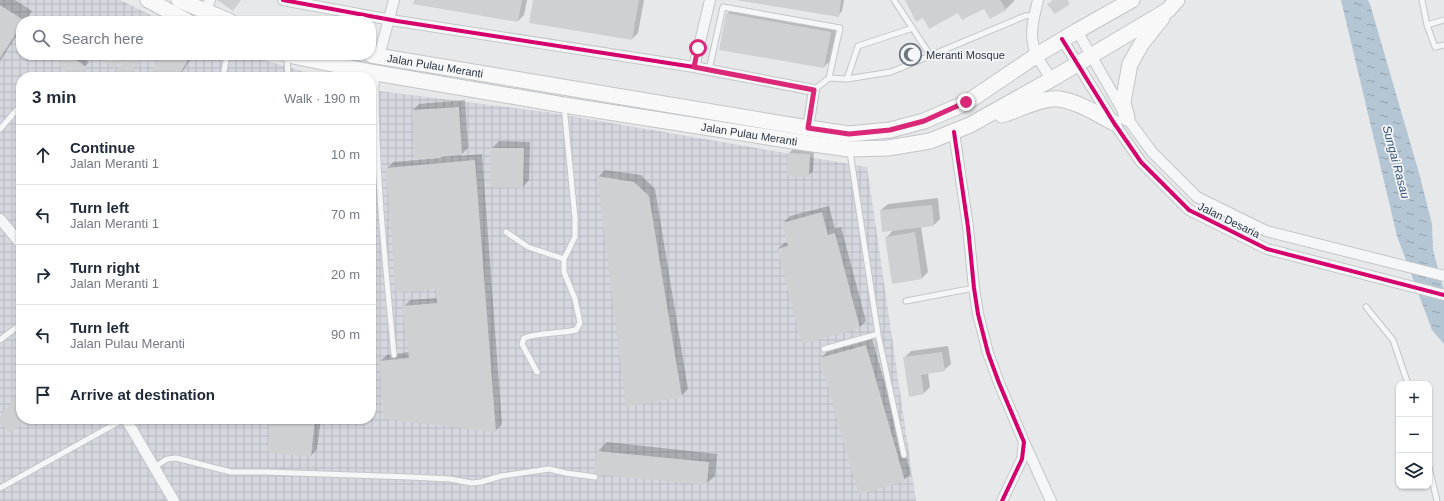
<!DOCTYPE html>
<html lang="en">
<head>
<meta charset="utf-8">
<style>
  :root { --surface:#fff; --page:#f2f2f3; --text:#1f2937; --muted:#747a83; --line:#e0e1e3 }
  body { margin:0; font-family:Helvetica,sans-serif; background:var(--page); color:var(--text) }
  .controls { position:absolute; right:12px; bottom:12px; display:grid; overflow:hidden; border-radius:8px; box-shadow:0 1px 3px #0004 }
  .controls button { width:36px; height:36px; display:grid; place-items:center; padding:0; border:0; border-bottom:1px solid var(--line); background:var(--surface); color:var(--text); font:20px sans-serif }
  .stop { position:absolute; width:12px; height:12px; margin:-9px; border:3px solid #db2777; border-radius:50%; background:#fff }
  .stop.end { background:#db2777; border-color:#fff; box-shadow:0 1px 4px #0008 }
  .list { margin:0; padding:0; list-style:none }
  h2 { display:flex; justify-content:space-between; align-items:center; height:52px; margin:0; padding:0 16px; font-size:17px }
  h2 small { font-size:13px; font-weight:400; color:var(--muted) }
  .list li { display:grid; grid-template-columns:26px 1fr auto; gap:12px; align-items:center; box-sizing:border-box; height:60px; padding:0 16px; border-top:1px solid var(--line) }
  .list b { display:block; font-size:15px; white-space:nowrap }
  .list p { margin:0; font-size:13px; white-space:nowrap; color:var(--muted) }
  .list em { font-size:13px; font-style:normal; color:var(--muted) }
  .icon { flex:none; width:22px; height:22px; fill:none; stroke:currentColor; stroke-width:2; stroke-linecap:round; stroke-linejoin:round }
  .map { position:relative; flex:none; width:1444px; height:501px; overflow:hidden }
  .search { position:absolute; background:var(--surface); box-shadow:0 1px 3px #0004; left:16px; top:16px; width:360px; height:44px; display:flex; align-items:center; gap:10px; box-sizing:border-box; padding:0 14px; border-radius:16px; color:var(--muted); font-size:15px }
  .panel { position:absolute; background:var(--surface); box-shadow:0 1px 3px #0004; left:16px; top:72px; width:360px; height:352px; border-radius:16px }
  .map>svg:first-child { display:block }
  .industrial { fill:url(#industrial-grid) }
  .water { fill:url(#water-ripples) }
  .shadow { fill:#0003 }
  .building { fill:#ced0d2 }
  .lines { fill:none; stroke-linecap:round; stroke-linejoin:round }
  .lane-casing { stroke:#c4c6c8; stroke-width:7 }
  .street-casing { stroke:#c4c6c8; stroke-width:12 }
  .primary-casing { stroke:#c2c5c8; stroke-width:17 }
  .lane { stroke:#f5f6f7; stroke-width:5 }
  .street { stroke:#f5f6f7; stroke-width:10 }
  .primary { stroke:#f8f8f8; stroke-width:15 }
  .cycleway-casing { stroke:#f4f6f9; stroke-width:6 }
  .cycleway { stroke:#d6006c; stroke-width:4 }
  .route { stroke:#db2777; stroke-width:5 }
  .labels { text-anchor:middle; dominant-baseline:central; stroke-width:3.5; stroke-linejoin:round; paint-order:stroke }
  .poi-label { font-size:11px; fill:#2b3544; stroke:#f4f6f9; text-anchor:start }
  .street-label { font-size:11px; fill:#2b3544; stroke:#f4f6f9 }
  .water-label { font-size:12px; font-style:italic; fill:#355679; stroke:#f4f6f9 }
</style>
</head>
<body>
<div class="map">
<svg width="1444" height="501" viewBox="0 0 1444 501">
  <defs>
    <pattern id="industrial-grid" width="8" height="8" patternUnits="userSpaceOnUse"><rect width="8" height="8" fill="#d4d7dd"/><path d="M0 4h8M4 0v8" fill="none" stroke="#b6b9bf"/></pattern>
    <pattern id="water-ripples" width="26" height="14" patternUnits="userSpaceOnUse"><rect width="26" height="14" fill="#b4c5d4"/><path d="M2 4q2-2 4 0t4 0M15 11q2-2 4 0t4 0" fill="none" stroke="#93a1ae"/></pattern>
  </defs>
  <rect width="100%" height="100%" fill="#e6e8ea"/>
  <path class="industrial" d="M0 0H120L163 21H21V55H247L322 77H21V419H371V90L547 112 867 167 916 501H0Z"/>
  <path class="water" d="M1341 0H1368L1370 4 1419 173 1432 224 1433 250 1444 291V344L1432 330 1397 236Z"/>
  <path class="shadow" d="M0 0H15L32 11 26 21H21V29L0 61Z
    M415 0H527L524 15 518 21Z
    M534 0H644L638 33 632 39Z
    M738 0H844L842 11 838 16Z
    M906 0H1014V1L1005 10 985 7 924 17Z
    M734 7 837 25 830 61 824 67 727 14Z
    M93 16 101 21H88Z
    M66 55H80L89 62 77 77H75Z
    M96 55H126L115 68Z
    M129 55H155L148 61 143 57 129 77H114Z
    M163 55H193L179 77H149Z
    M246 75H270V77H244Z
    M465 100 468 148 460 156 482 154 502 424 495 431 380 361 387 355 409 352 404 307 410 300 438 298 437 288 387 169 393 162 441 158 413 110 419 104Z
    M499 141 530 142 529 180 523 187 491 186 492 148Z
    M793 149 814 150 813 171 808 176 789 153Z
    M605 170 641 175 655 189 688 389 681 396 598 177Z
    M938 198 940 219 934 225 921 227 928 272 922 278 886 238 894 229 881 210 888 204Z
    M829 206 835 229 841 227 866 321 859 328 778 249 784 243 788 242 783 223 790 216Z
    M872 339 911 474 904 480 821 358 827 352Z
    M948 346 951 364 944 370 928 373 930 387 924 393 904 358 911 351Z
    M272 419H321L317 449 311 456Z
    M607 442 717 454 715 476 706 484 598 451Z"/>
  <path class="building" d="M217 0H241L233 11Z
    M414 0H522L518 22 413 4Z
    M533 0H639L632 40 529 23Z
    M736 0H841L839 17Z
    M905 0H1000L1006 10 990 19 984 9 962 20 958 13 929 29 923 18 916 22Z
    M1053 0H1067L1070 4 1055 14 1047 4Z
    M0 5 25 21H21V26L0 58Z
    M726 13 831 32 824 68 719 50Z
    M65 55H70L86 67 78 77H74L58 65Z
    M94 55H125L115 69Z
    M128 55H134L141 60 129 77H113Z
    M139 55H154L149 63Z
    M161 55H191L178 77H148Z
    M459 107 462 155 415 159 412 110Z
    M491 148H524L523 188 490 187Z
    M788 153 810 154 809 177 787 176Z
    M475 160 496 432 384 419 379 361 409 358 402 306 437 303 436 289 396 293 386 168Z
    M597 176 634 182 649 196 682 397 626 407Z
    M932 205 934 226 882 232 880 210Z
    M822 212 828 235 835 233 860 328 802 344 777 249 788 246 782 223Z
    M915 232 922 279 892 284 885 237Z
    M866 345 905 481 859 495 819 358Z
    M942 352 945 371 921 375 924 394 909 397 903 357Z
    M21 392V419H24L11 433 0 424V416Z
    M271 419H315L311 457 267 452Z
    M597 451 709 462 707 485 594 474Z"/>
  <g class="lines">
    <defs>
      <path id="lane" d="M894 0 930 55
        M1422 0 1427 25 1444 20
        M1427 25 1435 47 1444 45
        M287 56 288 77
        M709 70 723 7 840 28 829 78
        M376 74C375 168 385 261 394 355
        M223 77 227 55
        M347 77 349 68
        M847 79 858 46 913 28
        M814 90 829 78 847 79 891 72 1025 16 1035 15
        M0 129 21 105
        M850 152 878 334 904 455
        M506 232 528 247 564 259
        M906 301 974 288
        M1366 307 1393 340 1408 384
        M0 340 21 324
        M824 349 878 334
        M537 372 522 344 524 338C540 332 559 334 576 330L580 323 575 299 564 272V259L575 237V218L564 106
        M155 467 167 459 176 458 231 472H266L410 477 450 479 472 483 481 482 501 476 549 469 566 473 595 477
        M1429 467 1437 501
        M0 488 124 419"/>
      <path id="street" d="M283 0 397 21 694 67
        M710 0 694 67 814 90 808 128
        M1038 0C1035 14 1030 29 1033 43 1034 56 1045 69 1052 79
        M205 12 210 0
        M1077 31 1127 118 1152 152 1197 197 1266 231 1444 276
        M1062 39 1114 123 1141 162 1189 210 1267 249 1444 295
        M379 56 394 0
        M954 132 968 227 974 288 978 314 988 353 999 383 1024 442 1022 459 1002 501
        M0 219 21 244
        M126 419 174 501
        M1024 442 1051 501"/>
      <g id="primary">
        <path d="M148 0 187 21"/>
        <path d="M179 0 229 21"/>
        <path id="s1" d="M288 55 376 73 564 105 806 143 849 149 888 148 930 141 970 125 1052 79 1168 10 1177 0"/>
        <path id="s2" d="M371 55 808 128 849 134 890 130 924 121 966 103 1037 55 1077 31 1132 0"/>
        <path d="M1002 115C1018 110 1043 97 1059 99 1079 102 1097 114 1114 123"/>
        <path d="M1127 118 1123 102 1130 64 1142 43 1162 18"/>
      </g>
    </defs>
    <use href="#lane" class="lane-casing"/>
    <use href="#street" class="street-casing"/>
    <use href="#primary" class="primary-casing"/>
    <use href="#lane" class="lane"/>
    <use href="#street" class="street"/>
    <use href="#primary" class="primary"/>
    <defs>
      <path id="cycleway" d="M283 0 397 21 694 67
        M1062 39 1114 123 1141 162 1189 210 1267 249 1444 295
        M954 132 968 227 974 288 978 314 988 353 999 383 1024 442 1022 459 1002 501"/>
    </defs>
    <use href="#cycleway" class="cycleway-casing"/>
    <use href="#cycleway" class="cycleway"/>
  </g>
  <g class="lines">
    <path class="route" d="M698 48 694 67 814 90 808 128 849 134 890 130 924 121 966 102"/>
  </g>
  <defs>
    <symbol id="mosque-ring" viewBox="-11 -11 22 22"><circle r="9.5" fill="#f4f6f9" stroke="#6c747e" stroke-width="1.5"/><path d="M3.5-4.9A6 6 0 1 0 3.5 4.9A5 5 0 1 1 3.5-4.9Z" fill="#6c747e"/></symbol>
  </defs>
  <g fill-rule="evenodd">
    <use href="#mosque-ring" x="898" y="42" width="25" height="25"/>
  </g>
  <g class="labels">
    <g class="poi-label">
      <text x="926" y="55">Meranti Mosque</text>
    </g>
    <g class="street-label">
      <text stroke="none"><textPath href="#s2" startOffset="65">Jalan Pulau Meranti</textPath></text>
      <text stroke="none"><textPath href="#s1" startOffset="468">Jalan Pulau Meranti</textPath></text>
      <text transform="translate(1229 220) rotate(26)">Jalan Desaria</text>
    </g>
    <g class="water-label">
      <text transform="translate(1396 162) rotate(75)">Sungai Rasau</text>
    </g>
  </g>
</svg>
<div class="controls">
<button>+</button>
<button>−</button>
<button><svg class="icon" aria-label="layers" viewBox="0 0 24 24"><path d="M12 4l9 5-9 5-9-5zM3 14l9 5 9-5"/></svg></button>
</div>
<div class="stop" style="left:698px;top:48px"></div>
<div class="stop end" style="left:966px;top:102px"></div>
<div class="search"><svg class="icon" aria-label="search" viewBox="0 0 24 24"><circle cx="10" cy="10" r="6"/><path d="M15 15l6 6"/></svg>Search here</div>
<section class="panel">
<h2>3 min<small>Walk · 190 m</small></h2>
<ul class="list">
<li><svg class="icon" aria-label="ahead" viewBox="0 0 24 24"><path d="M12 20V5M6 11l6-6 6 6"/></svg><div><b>Continue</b><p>Jalan Meranti 1</p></div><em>10 m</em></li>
<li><svg class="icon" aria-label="left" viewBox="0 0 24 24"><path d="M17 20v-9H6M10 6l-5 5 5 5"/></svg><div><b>Turn left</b><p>Jalan Meranti 1</p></div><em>70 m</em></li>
<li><svg class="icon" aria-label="right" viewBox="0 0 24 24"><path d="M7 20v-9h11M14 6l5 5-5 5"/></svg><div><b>Turn right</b><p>Jalan Meranti 1</p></div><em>20 m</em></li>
<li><svg class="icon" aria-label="left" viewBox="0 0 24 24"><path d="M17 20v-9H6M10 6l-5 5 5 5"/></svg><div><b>Turn left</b><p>Jalan Pulau Meranti</p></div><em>90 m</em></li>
<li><svg class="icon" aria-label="arrive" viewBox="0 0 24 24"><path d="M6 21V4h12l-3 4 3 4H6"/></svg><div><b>Arrive at destination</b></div></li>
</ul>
</section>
</div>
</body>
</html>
